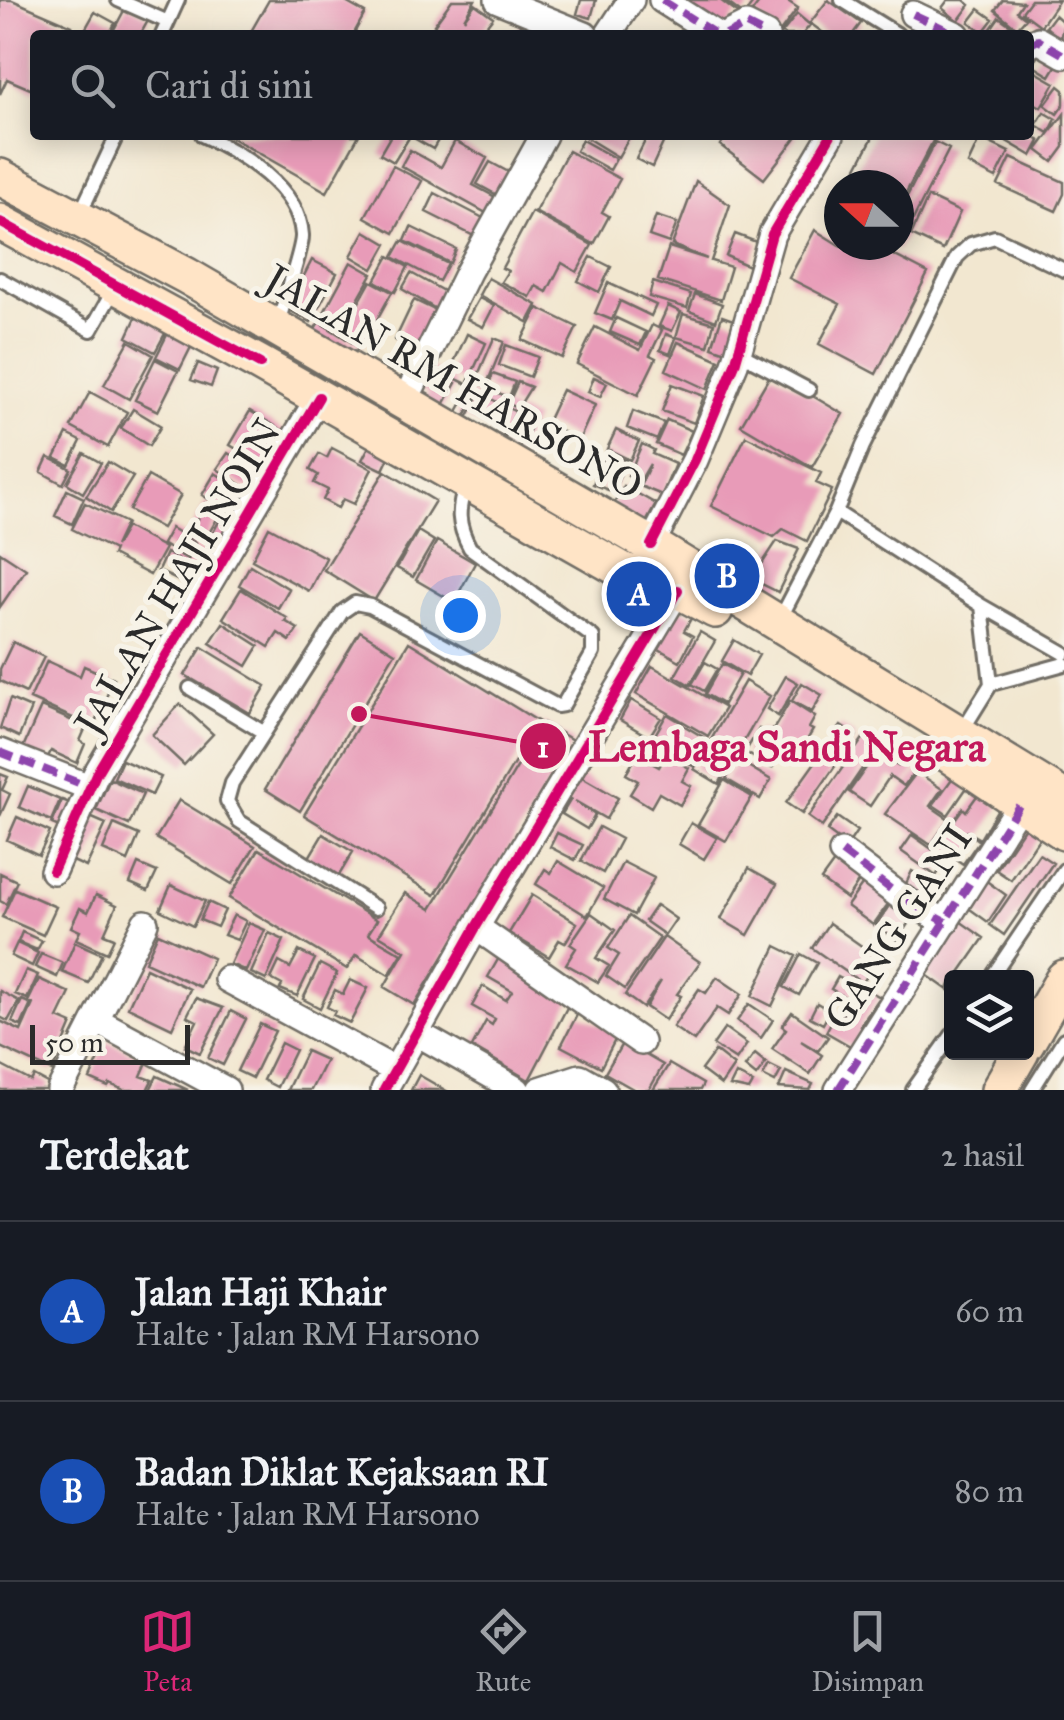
<!DOCTYPE html>
<html lang="id">
<head>
<meta charset="utf-8">
<style>
  :root { --surface:#171b24; --page:#242831; --text:#f1f3f6; --muted:#9ea1a6; --line:#363941; --accent:#db2777 }
  body { margin:0; font-family:"IM FELL Great Primer",serif; background:var(--page); color:var(--text) }
  .controls { position:absolute; right:30px; bottom:30px; display:grid; overflow:hidden; border-radius:10px; box-shadow:0 5px 25px #0003 }
  .controls button { width:90px; height:90px; display:grid; place-items:center; padding:0; border:0; border-bottom:2px solid var(--line); background:var(--surface); color:var(--text); font:50px sans-serif }
  .compass { position:absolute; left:824px; top:170px; width:90px; height:90px; border-radius:50%; background:var(--surface); box-shadow:0 5px 25px #0003; rotate:291deg }
  .scale { position:absolute; left:30px; bottom:25px; width:160px; box-sizing:border-box; padding-left:10px; border:5px solid #2b2b2b; border-top:0; font-size:28px; line-height:35px; white-space:nowrap; color:#2b2b2b; -webkit-text-stroke:8px #f7f3e8; paint-order:stroke }
  .you { position:absolute; left:460px; top:615px; width:35px; height:35px; margin:-25px; border:8px solid #fff; border-radius:50%; background:#1a73e8; box-shadow:0 0 0 15px #1a73e833 }
  .badge { display:grid; place-items:center; width:65px; height:65px; border-radius:50%; background:var(--accent); color:#fff; font-size:32px; font-weight:700 }
  .pin { position:absolute; translate:-50% -50%; border:5px solid #fff; box-shadow:0 2px 10px #0006 }
  .list { margin:0; padding:0; list-style:none }
  h2 { display:flex; justify-content:space-between; align-items:center; height:130px; margin:0; padding:0 40px; font-size:42px }
  h2 small { font-size:32px; font-weight:400; color:var(--muted) }
  .list li { display:grid; grid-template-columns:65px 1fr auto; gap:30px; align-items:center; box-sizing:border-box; height:180px; padding:0 40px; border-top:2px solid var(--line) }
  .list b { display:block; font-size:38px; white-space:nowrap }
  .list p { margin:0; font-size:32px; white-space:nowrap; color:var(--muted) }
  .list em { font-size:32px; font-style:normal; color:var(--muted) }
  .icon { flex:none; width:55px; height:55px; fill:none; stroke:currentColor; stroke-width:2; stroke-linecap:round; stroke-linejoin:round }
  .map { position:relative; flex:none; width:1064px; height:1090px; overflow:hidden }
  .search { position:absolute; background:var(--surface); box-shadow:0 5px 25px #0003; left:30px; right:30px; top:30px; height:110px; display:flex; align-items:center; gap:25px; box-sizing:border-box; padding:0 35px; border-radius:10px; color:var(--muted); font-size:38px }
  .sheet { height:490px; background:var(--surface) }
  nav { display:flex; justify-content:space-around; align-items:center; box-sizing:border-box; height:140px; border-top:2px solid var(--line); background:var(--surface); font-size:28px; color:var(--muted) }
  nav a { display:grid; justify-items:center; gap:5px }
  nav .on { color:var(--accent) }
  .map>svg:first-child { display:block }
  .building { fill:#e89bb8 }
  .lines { fill:none; stroke-linecap:round; stroke-linejoin:round }
  .service-casing { stroke:#716d65; stroke-width:18 }
  .minor-casing { stroke:#716d65; stroke-width:30 }
  .secondary-casing { stroke:#716d65; stroke-width:40 }
  .service { stroke:#fff; stroke-width:12 }
  .minor { stroke:#fff; stroke-width:25 }
  .secondary { stroke:#ffe4c6; stroke-width:35 }
  .quiet { stroke:#8e44ad; stroke-width:8; stroke-dasharray:15 8; stroke-linecap:butt }
  .cycleway-casing { stroke:#f7f3e8; stroke-width:16 }
  .cycleway { stroke:#d6006c; stroke-width:10 }
  .labels { text-anchor:middle; dominant-baseline:central; stroke-width:10; stroke-linejoin:round; paint-order:stroke }
  .street-label { font-size:40px; fill:#2b2b2b; stroke:#f7f3e8 }
  .leader { fill:none; stroke:#c2185b; stroke-width:4 }
  .callout-dot { fill:#c2185b; stroke:#f7f3e8; stroke-width:4 }
  .mark-label { font-size:30px; text-anchor:middle; font-weight:bold; fill:#fff }
  .callout-label { font-size:42px; text-anchor:middle; font-weight:bold; fill:#c2185b; stroke:#f7f3e8; stroke-width:10; stroke-linejoin:round; paint-order:stroke }
</style>
</head>
<body>
<div class="map">
<svg width="1064" height="1090" viewBox="0 0 1064 1090">
  <rect width="100%" height="100%" fill="#f7f3e8"/>
  <filter id="ink" filterUnits="userSpaceOnUse"><feTurbulence type="fractalNoise" baseFrequency=".01" numOctaves="2"/><feDisplacementMap in="SourceGraphic" scale="20" xChannelSelector="R" yChannelSelector="G"/><feConvolveMatrix kernelMatrix="1 2 1 2 8 2 1 2 1" color-interpolation-filters="sRGB"/></filter>
  <filter id="wash" filterUnits="userSpaceOnUse"><feTurbulence type="fractalNoise" baseFrequency=".0048" numOctaves="4" result="noise"/><feDisplacementMap in="SourceGraphic" scale="40" xChannelSelector="R" yChannelSelector="G"/><feGaussianBlur stdDeviation="2.25" result="paint"/><feColorMatrix in="noise" values="0 0 0 0 0 0 0 0 0 0 0 0 0 0 0 0 0 1.4 0 .05"/><feComposite in="paint" operator="in"/></filter>
  <g filter="url(#wash)">
    <rect width="100%" height="100%" fill="#f2e7d0"/>
    <g id="blocks">
      <path class="building" d="M0 0H12L72 26 68 35H35V91L7 79 0 94Z
        M269 0H342L365 13 353 35H249Z
        M452 0H475L464 19 475 4 493 17 479 35H449L434 25Z
        M581 0H596L591 18 577 14Z
        M677 0H720L737 13 722 33Z
        M724 0H755L744 15Z
        M761 0H786L798 8 779 33 752 12Z
        M828 0 861 23 852 35H826L810 23Z
        M948 0H964L970 5 958 21 942 8Z
        M1003 0 1023 2 1017 11 1026 18 1017 28 995 10Z
        M1031 0H1059L1041 26 1022 12Z
        M127 5 150 17 140 35H111Z
        M979 9 993 19 983 32 969 22Z
        M95 12 115 23 109 35H82Z
        M797 14 810 25 802 35H785L782 33Z
        M1055 15 1064 23 1060 39 1046 27Z
        M999 17 1016 29 1011 35H996L990 30Z
        M521 23 544 35H515Z
        M1043 47 1061 58 1050 76 1032 65Z
        M1029 68 1055 83 1041 107 1029 100Z
        M1059 86 1064 90V104L1057 114 1045 105Z
        M1044 112 1056 119 1049 133 1036 125Z
        M1064 114V147L1053 162 1037 150Z
        M227 135H359L327 192Z
        M391 135H441L433 149 410 136 394 162 380 154Z
        M582 135H628L630 136 618 157Z
        M648 135 664 141 652 167 636 159Z
        M728 135H798L764 179 720 145Z
        M874 135H936L899 206V185H848Z
        M1005 135H1029L1040 141 1032 156 1003 139Z
        M980 138 1009 152 996 178 968 164Z
        M582 140 616 159 610 170 576 151Z
        M455 141 487 158 473 185 497 198 488 214 401 166 410 150 441 167Z
        M935 142 949 149 898 249 889 245H899V212Z
        M568 151 620 179 602 212 609 216 594 244 535 212Z
        M1011 158 1064 182V194L1056 211 998 185Z
        M490 162 512 174 499 196 477 184Z
        M393 166 422 181 394 233 365 217Z
        M696 181 730 205 711 261 731 267 721 300 658 280 669 247 707 259 672 245Z
        M435 193 485 219 476 237 426 212Z
        M928 197 960 212 943 250 911 235Z
        M532 212 592 245 577 272 562 263 547 292 536 286 530 297 501 282 508 271 502 268Z
        M656 216 677 223 669 243 649 236Z
        M411 227 456 249 450 263 405 241Z
        M815 230 839 245 864 255 869 245H874L928 273 876 374 819 344 840 304 789 278Z
        M365 231 387 244 373 269 351 256Z
        M735 234 759 243 749 266 726 256Z
        M402 241 448 264 439 281 393 257Z
        M389 256 408 267 395 292 375 281Z
        M591 257 611 267 599 292 578 281Z
        M312 260 337 273 311 322 287 309Z
        M351 262 372 274 342 327 322 316Z
        M411 273 445 292 436 309 402 289Z
        M488 278 537 305 528 322 479 295Z
        M371 281 392 292 363 345 342 333Z
        M653 282 691 294 687 308 649 297Z
        M608 283 656 305 651 316 620 301 612 320 595 313Z
        M695 294 722 304 716 321 689 311Z
        M479 298 494 306 483 327 467 319Z
        M414 300 439 312 420 352 395 340Z
        M668 306 681 312 672 331 659 326Z
        M538 308 577 327 562 358 522 340Z
        M139 311 169 326 155 352 127 337Z
        M683 314 714 323 708 346 676 337Z
        M722 316 739 322 729 353 712 347Z
        M616 318 646 332 640 345 610 332Z
        M319 322 359 347 347 366 307 341Z
        M652 325 662 330 650 355 656 358 638 395 577 364 595 327 640 350Z
        M171 327 195 339 180 369 156 357Z
        M467 334 486 343 467 384 448 375Z
        M666 334 676 338 670 354 660 350Z
        M494 338 504 342 486 386 475 382Z
        M129 341 153 355 129 399 104 385Z
        M678 342 719 360 707 389 666 370Z
        M506 345 538 357 530 377 499 365Z
        M155 359 178 371 158 411 135 400Z
        M198 363 217 371 211 387 191 380Z
        M429 367 456 383 440 412 423 403 428 393 418 388Z
        M772 372 843 414 812 467 741 425Z
        M493 374 515 382 509 397 487 389Z
        M594 377 607 383 600 397 588 392Z
        M518 382 531 387 518 408 508 404Z
        M672 384 704 396 694 423 662 411Z
        M562 390 595 405 579 440 546 424Z
        M90 392 127 412 108 447 71 427Z
        M469 392 476 396 463 419 456 415Z
        M480 393 516 412 503 437 467 418Z
        M133 409 161 426 149 446 121 428Z
        M250 411 285 432 265 466 230 445Z
        M519 411 535 419 517 454 501 446Z
        M633 411 664 423 657 440 627 428Z
        M667 420 692 431 681 455 656 444Z
        M616 430 639 441 630 460 607 449Z
        M67 434 81 441 69 465 55 458Z
        M746 436 821 473 816 483 832 490 807 541 783 529 774 537 711 506Z
        M373 439 393 449 383 470 362 460Z
        M642 444 654 450 652 454 675 464 662 495 640 486 650 464 640 481 628 476Z
        M332 448 372 469 354 504 343 499 338 508 323 500 328 490 314 483 318 475 310 470 319 454 327 458Z
        M606 452 626 461 613 492 593 484Z
        M84 453 101 463 83 493 67 483Z
        M228 453 258 472 248 489 217 469Z
        M48 457 71 469 63 484 41 472Z
        M108 462 133 477 111 512 86 496Z
        M385 471 435 501 374 601 324 570Z
        M215 473 243 490 230 512 202 495Z
        M148 476 181 495 162 528 129 510Z
        M624 486 656 504 644 526 612 507Z
        M67 490 84 498 72 524 55 516Z
        M85 503 126 523 115 546 126 527 165 548 150 575 112 555 114 550 72 529Z
        M206 503 221 512 206 538 191 530Z
        M224 512 238 519 220 551 207 544Z
        M269 527 326 558 309 591 252 560Z
        M171 528 196 543 187 559 162 544Z
        M418 531 434 541 413 577 397 568Z
        M437 541 475 563 454 602 416 580Z
        M777 541 799 549 778 592 752 579Z
        M196 547 205 553 195 568 189 564 181 582 158 571 166 553 186 563Z
        M0 552 26 569 0 607Z
        M250 565 289 589 278 608 239 585Z
        M241 589 287 618 285 621 298 629 290 641 278 633 269 647 223 618Z
        M674 605 693 615 684 631 693 636 680 661 652 645Z
        M223 623 259 646 247 666 210 643Z
        M360 631 395 653 300 811 265 789Z
        M700 632 715 641 690 685 675 676Z
        M734 640 759 655 747 676 722 661Z
        M13 642 44 657 26 693 0 681V669Z
        M409 642 539 722 435 895 304 815Z
        M202 647 266 686 250 713 185 675Z
        M47 661 80 676 84 666 114 679 93 727 30 699Z
        M705 662 717 669 704 691 692 684Z
        M722 664 740 674 723 704 705 694Z
        M652 666 725 708 708 736 636 694Z
        M786 676 798 683 778 716 767 709Z
        M745 681 770 696 719 784 694 769Z
        M802 683 822 695 812 712 792 701Z
        M10 699 31 708 19 737 0 728Z
        M631 700 661 718 649 737 620 720Z
        M790 701 815 717 809 728 813 730 800 752 787 744 772 768 745 752 759 729 770 735Z
        M180 704 213 734 184 765 152 735Z
        M41 707 86 727 80 741 85 744 77 763 51 751 45 763 21 752Z
        M667 714 682 723 667 749 652 740Z
        M544 723 574 741 414 1005 384 987 405 951 379 935 405 893 431 909Z
        M683 725 708 740 693 766 668 752Z
        M841 726 856 736 802 814 786 803Z
        M864 737 877 747 822 827 808 817Z
        M910 750 923 759 904 786 890 776 870 806 849 792 877 752 898 766Z
        M637 755 659 767 666 755 689 768 682 781 691 786 680 805 659 793 651 807 630 794 638 781 626 774Z
        M122 760 161 777 152 795 114 778Z
        M738 760 771 780 760 799 726 779Z
        M917 772 942 789 930 806 949 819 931 845 885 814Z
        M575 773 618 798 606 819 575 801 595 815 587 829 562 814 571 799 563 795Z
        M0 774 8 777 2 790 10 794 0 816Z
        M954 776 968 786 948 815 933 805Z
        M110 779 143 794 129 825 96 810Z
        M724 780 752 797 726 841 698 825Z
        M28 786 60 800 51 821 19 807Z
        M979 793 999 807 980 839 966 831 979 841 963 864 950 855 936 876 901 851 912 835 933 850 963 808 966 811Z
        M62 800 75 805 64 829 52 824Z
        M179 800 255 846 232 884 156 838Z
        M83 814 106 824 86 867 64 857Z
        M17 817 50 832 39 855 7 840Z
        M837 817 857 831 847 846 827 831Z
        M691 823 717 838 704 859 679 844Z
        M114 824 139 835 128 861 103 850Z
        M1027 824 1042 834 1011 880 996 870Z
        M599 827 621 839 603 873 581 861Z
        M557 833 583 845 575 860 550 847Z
        M323 834 353 852 338 877 308 859Z
        M259 849 377 920 368 934 402 954 389 975 356 955 347 969 229 898Z
        M1039 854 1053 863 1004 935 990 925Z
        M837 858 863 875 847 899 821 880Z
        M558 861 603 888 587 916 536 884 545 869 551 873Z
        M623 862 654 878 634 915 604 899Z
        M138 864 157 872 148 891 130 883Z
        M749 868 777 884 748 935 721 919Z
        M912 871 948 891 938 911 903 890Z
        M0 873 17 881 6 904 0 901Z
        M981 877 1006 895 988 922 963 904Z
        M867 878 893 897 873 925 847 906Z
        M171 885 205 901 193 926 160 910Z
        M15 889 56 907 43 935 2 917Z
        M96 895 117 905 104 934 114 938 107 953 76 939 80 931 71 927 80 908 88 912Z
        M532 895 577 923 565 943 559 940 549 957 509 933Z
        M895 897 916 912 897 940 876 925Z
        M208 902 225 910 217 927 200 920Z
        M656 905 676 919 665 935 645 921Z
        M591 913 615 930 596 958 609 966 598 982 566 964 576 948 570 944Z
        M234 915 246 921 237 940 224 935Z
        M629 916 660 938 625 989 606 976 619 955 608 948Z
        M957 919 984 938 956 978H952L948 990 921 971Z
        M249 923 265 930 246 971 230 964Z
        M829 923 880 959 862 983 812 948Z
        M22 932 42 941 37 950 18 942Z
        M158 933 213 958 200 987 145 962Z
        M269 933 284 940 266 980 251 973Z
        M664 937 700 962 677 994 681 996 665 1020 646 1007 661 981 643 1008 625 995Z
        M75 942 102 954 88 983 62 972Z
        M17 943 38 953 32 966 11 956Z
        M776 946 796 956 772 1006 752 996Z
        M299 951 315 959 297 996 280 989 282 985 271 979 279 962 290 968Z
        M41 954 63 963 57 977 35 967Z
        M801 954 817 963 799 995 784 987Z
        M500 956 573 996 529 1080 472 1047 486 1021 492 1025 495 1019 472 1006 483 986 506 1000 512 991 488 977Z
        M320 964 337 973 320 1008 303 999Z
        M146 968 190 989 172 1028 128 1007Z
        M26 970 38 975 27 999 15 994Z
        M717 977 742 994 728 1015 717 1008 694 1041 673 1027 699 989 706 993Z
        M838 977 855 986 848 999 831 989Z
        M39 979 70 993 58 1018 72 1024 52 1071 0 1047V1021L21 1031 33 1004 28 1002Z
        M350 980 368 988 350 1023 333 1015 335 1011 327 1007 335 990 343 994Z
        M859 985 880 997 860 1026 863 1028 852 1047 826 1032 836 1013 842 1016Z
        M0 991 19 1001 8 1021 0 1017Z
        M196 998 223 1008 200 1053 185 1046 197 1021 187 1016Z
        M22 1000 31 1004 21 1026 12 1022Z
        M817 1003 830 1011 823 1024 810 1017Z
        M749 1004 773 1020 761 1038 737 1021Z
        M231 1011 246 1019 223 1065 208 1058Z
        M792 1012 828 1037 818 1051 801 1041 822 1055 810 1074 772 1049 786 1029 782 1026Z
        M578 1013 618 1034 601 1067 561 1046Z
        M260 1024 275 1031 252 1078 237 1071Z
        M725 1028 747 1044 736 1060 713 1045Z
        M107 1041 148 1060 141 1076 152 1080 147 1090H124L110 1084 108 1087 90 1079Z
        M623 1042 663 1065 649 1090H635L605 1073Z
        M281 1043 295 1050 277 1087 263 1080Z
        M306 1051 326 1060 311 1090H287Z
        M715 1051 734 1066 721 1085 701 1070Z
        M755 1054 766 1063 756 1076 745 1067Z
        M669 1064 703 1084 700 1090H653Z
        M0 1065 31 1081 34 1076 49 1084 46 1090H0Z
        M769 1065 781 1071 775 1082 763 1076Z
        M786 1072 813 1084 810 1090 779 1088Z
        M736 1074 753 1083 749 1090 730 1086Z
        M419 1075 445 1090H411Z
        M157 1076 177 1085 188 1090H150Z"/>
    </g>
  </g>
  <g filter="url(#ink)">
    <use href="#blocks" fill-opacity="0" stroke="#716d65" stroke-width="2.5"/>
    <g class="lines">
      <defs>
        <path id="service" d="M118 0 168 22
          M842 0 897 34
          M162 35 178 0
          M202 135C241 153 299 187 302 235 303 249 282 305 278 325
          M79 216 117 135
          M1064 270 995 237 971 244 957 257 863 446 836 512 982 606 1064 653
          M0 279 91 330 116 286
          M739 353 809 390
          M779 621 836 512
          M991 684 1064 664
          M190 688 263 732
          M960 734 991 684 982 606
          M376 908 239 821 227 801 232 783 342 612 355 603 370 606 557 706 563 705 593 653V637L470 548C457 524 457 510 466 484
          M991 978 1064 870
          M913 1090 952 1035
          M1032 1090 1064 1039"/>
        <path id="minor" d="M498 0 585 35
          M662 0 717 35
          M913 14 957 35
          M608 35 631 0
          M726 35 746 25 766 35
          M1029 45 1038 40 1064 55
          M404 403 468 272 544 135
          M651 545 695 460 735 364 772 234 831 135
          M0 752 89 787
          M842 852 905 900 946 922
          M53 871 96 774 319 397
          M476 927 641 1042
          M227 979 395 1070
          M96 1020 226 1090
          M417 1033 517 1090
          M60 1090 145 923
          M384 1090 476 927 678 590
          M540 1090 580 1077 603 1090
          M838 1090 1020 804"/>
        <path id="secondary" d="M0 177 187 276 651 545 1064 798
          M0 222 260 364 622 570 678 590 715 610
          M942 750 1064 832
          M1026 1044 1064 978
          M999 1090 1021 1052"/>
      </defs>
      <use href="#service" class="service-casing"/>
      <use href="#minor" class="minor-casing"/>
      <use href="#secondary" class="secondary-casing"/>
      <use href="#service" class="service"/>
      <use href="#minor" class="minor"/>
      <use href="#secondary" class="secondary"/>
      <path class="quiet" d="M662 0 717 35
        M913 14 957 35
        M726 35 746 25 766 35
        M1029 45 1038 40 1064 55
        M0 752 89 787
        M842 852 905 900 946 922
        M838 1090 1020 804"/>
      <defs>
        <path id="cycleway" d="M0 222 260 364
          M651 545 695 460 735 364 772 234 831 135
          M53 871 96 774 319 397
          M384 1090 476 927 678 590"/>
      </defs>
      <use href="#cycleway" class="cycleway-casing"/>
      <use href="#cycleway" class="cycleway"/>
    </g>
  </g>
  <g class="labels">
    <g class="street-label">
      <text transform="translate(454 382) rotate(30)">JALAN RM HARSONO</text>
      <text transform="translate(178 577) rotate(-59)">JALAN HAJI NOIN</text>
      <text transform="translate(898 927) rotate(-57)">GANG GANI</text>
    </g>
  </g>
  <path class="leader" d="M359 714L543 746"/>
  <g class="callout-dot">
    <circle cx="359" cy="714" r="10"/>
    <circle cx="543" cy="746" r="25"/>
  </g>
  <g class="mark-label">
    <text x="543" y="757">1</text>
  </g>
  <g class="callout-label">
    <text x="787" y="761">Lembaga Sandi Negara</text>
  </g>
</svg>
<div class="controls">
<button><svg class="icon" aria-label="layers" viewBox="0 0 24 24"><path d="M12 4l9 5-9 5-9-5zM3 14l9 5 9-5"/></svg></button>
</div>
<svg class="compass" viewBox="-18 -18 36 36"><path d="M0-13l5 13h-10z" fill="#e53935"/><path d="M0 13l5-13h-10z" fill="#9ea1a6"/></svg>
<div class="scale">50 m</div>
<div class="you"></div>
<div class="pin badge" style="left:639px;top:594px;background:#1a4fb4">A</div>
<div class="pin badge" style="left:727px;top:576px;background:#1a4fb4">B</div>
<div class="search"><svg class="icon" aria-label="search" viewBox="0 0 24 24"><circle cx="10" cy="10" r="6"/><path d="M15 15l6 6"/></svg>Cari di sini</div>
</div>
<section class="sheet">
<h2>Terdekat<small>2 hasil</small></h2>
<ul class="list">
<li><span class="badge" style="background:#1a4fb4">A</span><div><b>Jalan Haji Khair</b><p>Halte · Jalan RM Harsono</p></div><em>60 m</em></li>
<li><span class="badge" style="background:#1a4fb4">B</span><div><b>Badan Diklat Kejaksaan RI</b><p>Halte · Jalan RM Harsono</p></div><em>80 m</em></li>
</ul>
</section>
<nav>
<a class="on"><svg class="icon" aria-label="map" viewBox="0 0 24 24"><path d="M3 6l6-2 6 2 6-2v14l-6 2-6-2-6 2zM9 4v14M15 6v14"/></svg>Peta</a>
<a><svg class="icon" aria-label="directions" viewBox="0 0 24 24"><path d="M12 3l9 9-9 9-9-9zM9 14v-3h6M13 9l2 2-2 2"/></svg>Rute</a>
<a><svg class="icon" aria-label="saved" viewBox="0 0 24 24"><path d="M7 4h10v16l-5-4-5 4z"/></svg>Disimpan</a>
</nav>
</body>
</html>
